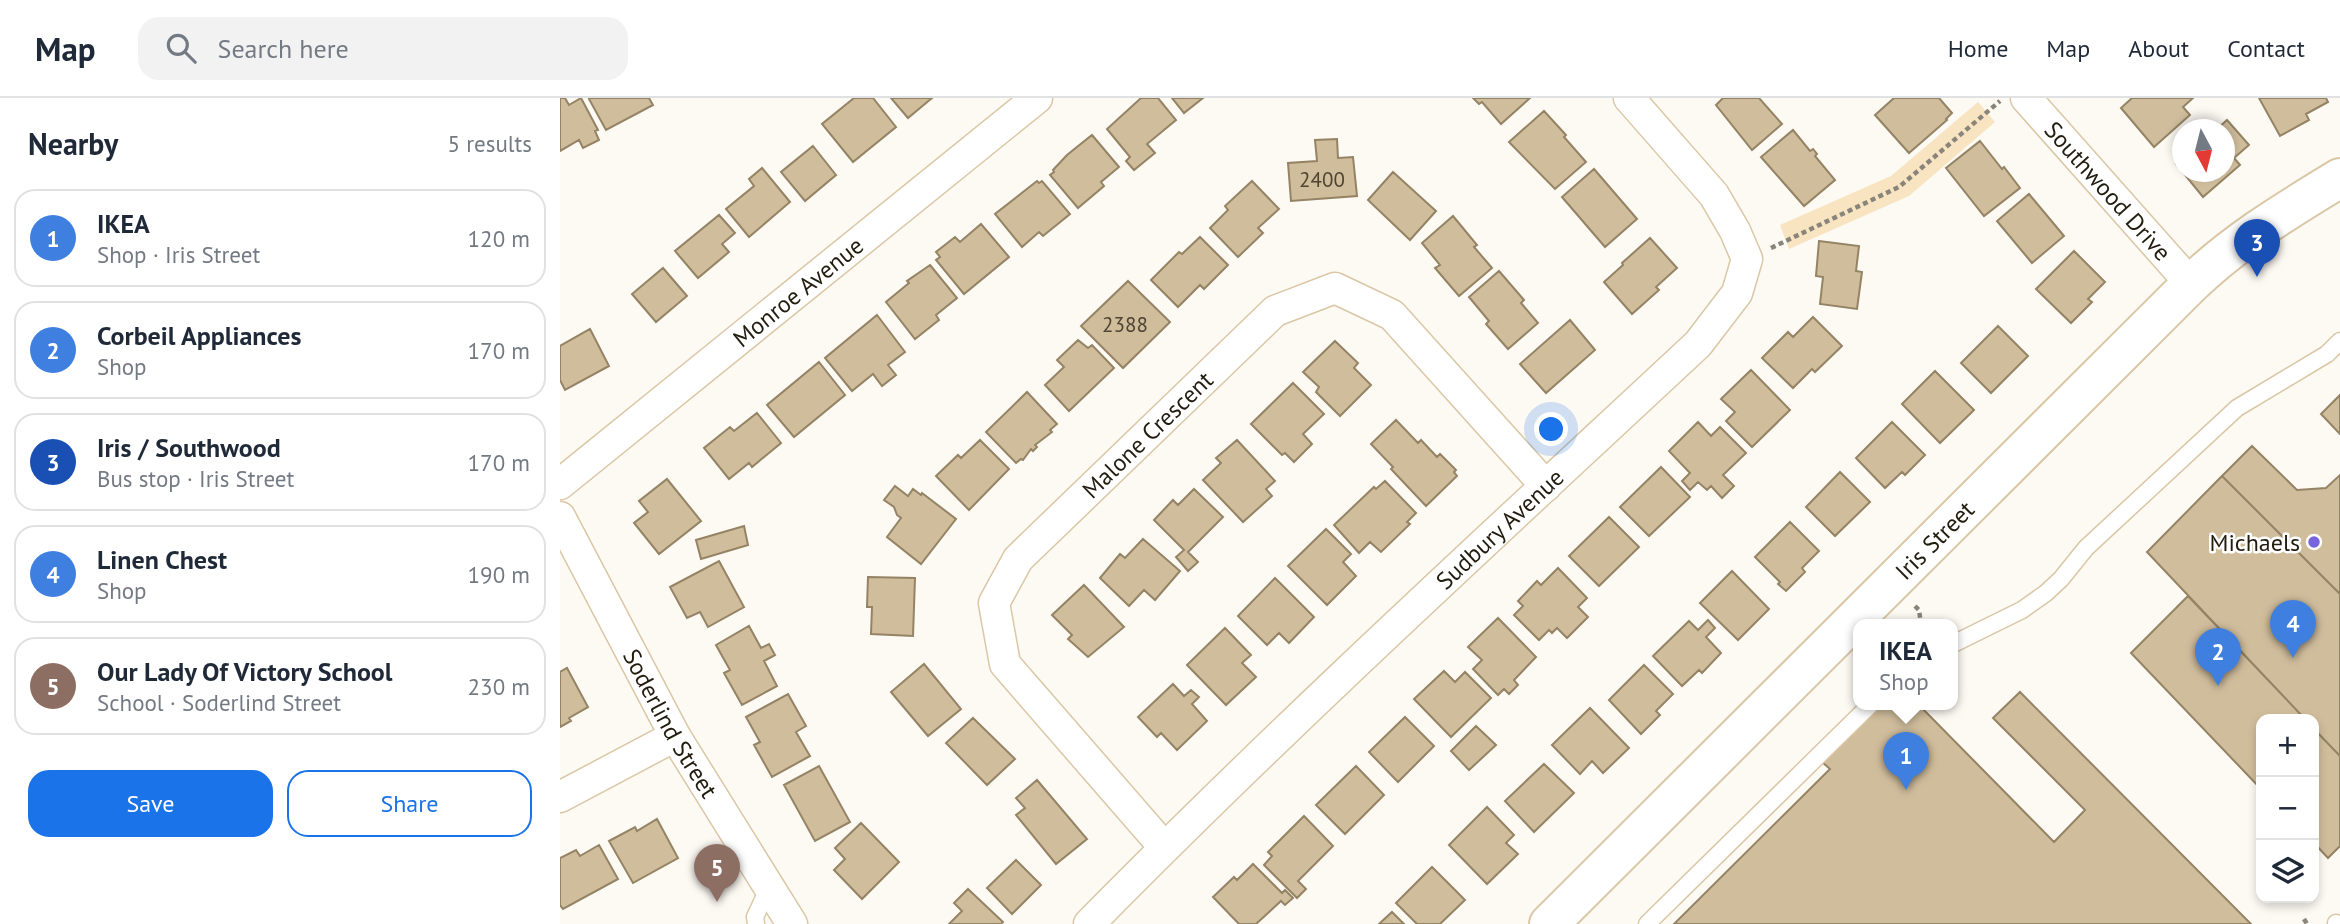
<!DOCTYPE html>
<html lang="en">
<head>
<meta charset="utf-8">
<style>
  :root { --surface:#fff; --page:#f2f2f3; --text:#1f2937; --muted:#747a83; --line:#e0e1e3; --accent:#1a73e8 }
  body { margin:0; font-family:"PT Sans",sans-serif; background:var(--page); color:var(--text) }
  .controls { position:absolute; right:21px; bottom:21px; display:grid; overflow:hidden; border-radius:14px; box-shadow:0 4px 10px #0003 }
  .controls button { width:63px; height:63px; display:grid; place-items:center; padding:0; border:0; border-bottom:2px solid var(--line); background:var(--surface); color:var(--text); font:35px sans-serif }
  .compass { position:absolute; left:1612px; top:21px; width:63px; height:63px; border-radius:50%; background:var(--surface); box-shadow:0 4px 10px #0003; rotate:173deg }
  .you { position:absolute; left:992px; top:332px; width:24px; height:24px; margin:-18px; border:5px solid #fff; border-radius:50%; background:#1a73e8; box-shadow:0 0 0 10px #1a73e833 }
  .badge { display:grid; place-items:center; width:46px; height:46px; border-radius:50%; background:var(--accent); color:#fff; font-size:23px; font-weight:700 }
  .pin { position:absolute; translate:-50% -58px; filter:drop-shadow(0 2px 4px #0008) }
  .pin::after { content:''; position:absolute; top:37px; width:24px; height:21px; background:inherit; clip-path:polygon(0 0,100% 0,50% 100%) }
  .popup { position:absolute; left:1293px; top:521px; width:105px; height:91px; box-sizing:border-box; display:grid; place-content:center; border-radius:14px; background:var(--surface); filter:drop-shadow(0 2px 5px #0005); font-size:23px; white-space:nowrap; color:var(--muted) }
  .popup b { font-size:26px; color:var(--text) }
  .popup::after { content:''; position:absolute; left:50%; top:100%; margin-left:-14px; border:14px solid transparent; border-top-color:var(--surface) }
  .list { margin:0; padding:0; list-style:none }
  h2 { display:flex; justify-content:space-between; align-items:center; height:91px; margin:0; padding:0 28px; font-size:30px }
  h2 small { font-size:23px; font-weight:400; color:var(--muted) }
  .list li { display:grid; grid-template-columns:46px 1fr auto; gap:21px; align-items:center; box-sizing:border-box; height:98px; margin:0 14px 14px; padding:0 14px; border:2px solid var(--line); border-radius:21px }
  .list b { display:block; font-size:26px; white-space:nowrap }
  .list p { margin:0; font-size:23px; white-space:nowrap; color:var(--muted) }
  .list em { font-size:23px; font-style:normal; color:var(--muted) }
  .actions { display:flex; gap:14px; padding:21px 28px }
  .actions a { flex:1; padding:16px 0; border:2px solid var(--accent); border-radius:21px; text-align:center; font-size:24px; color:var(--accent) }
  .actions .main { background:var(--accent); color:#fff }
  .icon { flex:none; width:38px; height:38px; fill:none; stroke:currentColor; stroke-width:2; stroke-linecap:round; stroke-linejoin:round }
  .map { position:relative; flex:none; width:1780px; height:826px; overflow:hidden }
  header { display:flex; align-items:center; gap:42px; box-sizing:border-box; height:98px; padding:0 35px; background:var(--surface); border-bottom:2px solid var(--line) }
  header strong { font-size:33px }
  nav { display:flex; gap:38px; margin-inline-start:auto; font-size:24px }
  .search { width:490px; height:63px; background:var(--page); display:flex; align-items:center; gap:18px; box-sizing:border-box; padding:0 24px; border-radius:21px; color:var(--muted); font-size:26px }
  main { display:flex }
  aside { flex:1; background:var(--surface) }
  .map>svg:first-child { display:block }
  .green { fill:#f8e4c1 }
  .building { fill:#d0bd9c; stroke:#948364; stroke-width:2 }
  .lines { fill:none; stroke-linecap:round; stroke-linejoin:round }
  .lane-casing { stroke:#dac7a6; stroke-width:19 }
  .street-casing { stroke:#dac7a6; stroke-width:33 }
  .secondary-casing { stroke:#dac7a6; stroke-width:42 }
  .path { stroke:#8a857b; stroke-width:4.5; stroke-dasharray:5 3.5; stroke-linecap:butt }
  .lane { stroke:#fff; stroke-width:16 }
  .street { stroke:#fff; stroke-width:30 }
  .secondary { stroke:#fff; stroke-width:38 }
  .poi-dot { fill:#7964df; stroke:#fff; stroke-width:2.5 }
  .labels { text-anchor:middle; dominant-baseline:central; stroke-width:5; stroke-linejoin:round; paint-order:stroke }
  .number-label { font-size:21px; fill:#4e4432 }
  .street-label { font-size:24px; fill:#221c0f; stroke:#fff }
  .poi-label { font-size:24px; fill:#221c0f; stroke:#fff; text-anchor:end }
</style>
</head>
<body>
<header>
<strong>Map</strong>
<div class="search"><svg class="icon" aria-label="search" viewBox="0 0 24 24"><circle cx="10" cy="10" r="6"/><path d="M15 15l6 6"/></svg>Search here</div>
<nav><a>Home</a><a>Map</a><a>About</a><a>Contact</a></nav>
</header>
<main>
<aside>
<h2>Nearby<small>5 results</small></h2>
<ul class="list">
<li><span class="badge" style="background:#3f7fe0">1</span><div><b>IKEA</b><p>Shop · Iris Street</p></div><em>120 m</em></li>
<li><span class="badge" style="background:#3f7fe0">2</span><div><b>Corbeil Appliances</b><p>Shop</p></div><em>170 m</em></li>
<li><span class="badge" style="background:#1a4fb4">3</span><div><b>Iris / Southwood</b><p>Bus stop · Iris Street</p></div><em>170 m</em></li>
<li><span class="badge" style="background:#3f7fe0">4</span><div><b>Linen Chest</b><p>Shop</p></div><em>190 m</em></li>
<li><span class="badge" style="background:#8d6e63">5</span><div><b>Our Lady Of Victory School</b><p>School · Soderlind Street</p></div><em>230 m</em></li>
</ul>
<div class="actions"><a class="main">Save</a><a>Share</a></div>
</aside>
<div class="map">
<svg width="1780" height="826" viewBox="0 0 1780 826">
  <rect width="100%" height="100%" fill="#fdf9f3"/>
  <path class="green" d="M1418 4 1435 24 1349 98 1229 151 1220 127 1331 78Z"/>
  <path class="building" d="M0 0H5L9 7 21 0 38 32 35 33 39 42 23 50 19 42 0 53Z
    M31 0H89L93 7 46 32 29 1Z
    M294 0H313L336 29 293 64 262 26Z
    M331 0H372L348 20Z
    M581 0H598L616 22 587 46 595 55 574 72 566 63 570 59 547 31Z
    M612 0H643L624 15Z
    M913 0H970L941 26 922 4 919 6Z
    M1163 0H1199L1222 26 1192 52 1156 7Z
    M1334 0H1379L1392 15 1386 21 1387 22 1349 55 1315 17Z
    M1572 0H1633L1623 9 1630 17 1594 49 1561 10Z
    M1699 0H1766L1768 4 1746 16 1749 22 1720 38Z
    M984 13 1006 37 1004 39 1026 64 995 91 949 44Z
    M1667 22 1689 47 1674 60 1680 67 1643 99 1616 66 1622 61V74H1664V32L1657 31Z
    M1233 32 1250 53 1253 51 1257 56 1255 58 1275 82 1244 108 1201 59Z
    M532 37 559 69 541 84 544 88 518 110 490 77 494 74 493 72 507 57Z
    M777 41 778 60 793 59 797 98 731 103 728 65 757 63 755 42Z
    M1420 43 1442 71 1444 69 1460 90 1424 118 1386 70Z
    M253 48 276 77 245 103 221 74Z
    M202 70 230 104 189 139 166 111 194 88 189 81Z
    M1034 71 1077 121 1045 149 1002 99Z
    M833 74 876 113 850 142 808 102Z
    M477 83 479 85 482 83 510 116 483 138 479 134 462 149 435 116Z
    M692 83 719 111 698 130 703 135 678 159 650 130 668 112 665 108Z
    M1469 96 1504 138 1472 165 1437 123Z
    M159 117 175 135 162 146 169 154 138 180 115 153Z
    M893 118 917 147 914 149 932 170 899 198 875 170 880 167 862 145Z
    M421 126 449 159 404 196 376 162 380 159 376 154 395 139 400 144Z
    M640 139 668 167 644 191 640 187 618 209 591 182 619 154 622 156Z
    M1090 140 1117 170 1096 189 1099 192 1072 216 1044 184 1063 167 1062 165Z
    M1259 143 1299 148 1296 173 1302 174 1297 211 1260 206 1263 179 1256 178Z
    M1514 153 1545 184 1528 201 1532 204 1511 225 1476 191Z
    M370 167 397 200 376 217 379 222 355 241 326 204 349 185 347 183Z
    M103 170 127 198 96 224 72 196Z
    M939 173 964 202 961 205 978 225 948 251 926 226 929 223 909 199Z
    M568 183 610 224 563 270 521 228Z
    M317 217 345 254 328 267 336 277 322 288 313 276 292 293 265 260Z
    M1253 219 1282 248 1255 274 1252 271 1233 290 1202 260 1228 234 1233 239Z
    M1010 222 1035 252 986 295 960 266Z
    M1438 228 1468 258 1431 295 1401 265Z
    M30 231 49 268 5 292 0 282V248Z
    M518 242 528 250 532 247 554 270 509 313 485 287 504 269 497 262Z
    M775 243 798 265 794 270 811 287 780 318 756 294 759 289 743 274Z
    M259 264 285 297 234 339 207 307Z
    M1191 272 1230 312 1192 349 1166 323 1175 314 1161 301Z
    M1375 273 1414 312 1380 345 1342 306Z
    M733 285 764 316 743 336 752 346 734 364 725 355 722 357 691 326Z
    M467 294 497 326 490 332 492 334 475 347 477 349 473 353 471 351 463 362 461 361 456 365 426 334Z
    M1780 297V336L1761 316Z
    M197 315 221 345 192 369 189 365 169 381 144 350 170 329 174 333Z
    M836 322 858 345 861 342 877 359 880 356 896 372 894 374 897 378 866 408 831 371 833 369 811 346Z
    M1138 324 1151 338 1160 329 1186 355 1163 377 1174 388 1162 400 1151 388 1147 392 1138 384 1130 392 1122 383 1130 375 1109 353Z
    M1332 324 1365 357 1345 377 1342 374 1325 390 1296 360Z
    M420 342 449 371 409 412 376 378 398 357 401 360Z
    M677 342 715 383 706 391 712 398 683 424 643 382 661 365 656 360Z
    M1692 348 1737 392 1766 390 1780 377V496L1662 378Z
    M1101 369 1130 399 1089 438 1060 409Z
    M1280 374 1310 404 1275 438 1246 409Z
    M1662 378 1780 496V658L1754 631V621H1745L1587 454Z
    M107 381 141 423 99 456 74 425 88 414 79 403Z
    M825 383 856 415 847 424 850 426 821 454 810 444 799 455 774 427 814 389 816 391Z
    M335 388 348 398 353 391 361 397 362 395 396 421 361 466 327 439 341 420 337 417 334 409 324 402Z
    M634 391 663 419 628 454 638 464 628 473 616 459 624 452 594 422 613 402 618 407Z
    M1049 419 1079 449 1039 488 1009 458Z
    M1230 424 1259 453 1242 470 1245 474 1226 493 1218 486 1220 484 1195 459Z
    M184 428 188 447 141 461 136 442Z
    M766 431 791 456 783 464 796 478 767 507 728 468Z
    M583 441 620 473 595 502 584 492 569 508 540 480 560 456 565 460Z
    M159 463 184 509 148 529 140 514 127 520 110 489Z
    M998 470 1027 500 1018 509 1028 519 1007 540 997 530 992 535 989 532 979 542 954 517 963 508 958 503 977 483 981 487Z
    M1172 473 1209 511 1178 542 1140 505Z
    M308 479 355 480 353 538 311 536 312 509H307Z
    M715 480 754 519 729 545 719 535 707 547 678 518Z
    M524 487 564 529 528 559 508 541 512 537 492 517Z
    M1628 498 1745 621H1701V691L1571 555Z
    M938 520 976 559 954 582 958 587 949 596 944 591 938 597 913 571 922 562 908 549Z
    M1148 522 1155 530 1146 539 1161 555 1142 575 1139 572 1122 588 1093 558 1129 523 1138 532Z
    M189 528 201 550 209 546 215 557 204 563 217 588 182 607 164 575 170 572 156 547Z
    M665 530 691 557 682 565 696 579 666 607 627 567Z
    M364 566 401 611 368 638 331 594Z
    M1084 567 1113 596 1096 613 1100 617 1081 636 1049 602Z
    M7 570 28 609 9 620 11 623 0 629V574Z
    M884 573 895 584 905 574 931 600 891 639 854 601Z
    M613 586 624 598 631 592 639 599 632 606 647 623 617 652 601 635 597 639 578 619Z
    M1460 594 1691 826H1114L1270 671 1262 664 1319 606H1358L1494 744 1525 712 1433 620Z
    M228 596 246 628 236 634 250 658 212 679 194 647 200 644 186 619Z
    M1030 610 1069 650 1043 675 1032 663 1020 676 992 647Z
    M845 619 874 648 838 684 809 654Z
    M413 620 455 661 427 687 386 645Z
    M916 628 936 647 909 672 891 653Z
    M1754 631 1780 658V748L1768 760 1754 745Z
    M984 666 1014 695 974 734 945 703Z
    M259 668 290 724 255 743 224 687Z
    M796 668 824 697 785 736 756 707Z
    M477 682 527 741 496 766 456 717 465 710 456 700Z
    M927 709 954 737 946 745 958 756 927 786 889 747Z
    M744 718 773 748 738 783 746 791 737 800 704 767 712 758 708 754Z
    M97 721 118 760 73 785 49 743 75 729 77 733Z
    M301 725 339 764 302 801 274 772 285 761 275 750Z
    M39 747 58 781 3 811 0 807V760L16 752 20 758Z
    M456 762 481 787 452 816 427 790Z
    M693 766 722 795 725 792 733 800 725 807 721 803 696 826H679L653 799 674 779 677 782Z
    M872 769 905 802 880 826H857L836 805Z
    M408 791 443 824 441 826H389L402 813 394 805Z
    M832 814 844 826H819Z"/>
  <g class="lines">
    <defs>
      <path id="lane" d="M1393 546 1462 512 1486 495 1501 481 1526 450 1677 310 1767 256 1780 243
        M1776 825 1777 826
        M196 826 195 819 209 789
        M1087 826 1311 606"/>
      <g id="street">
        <path id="s1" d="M1466 0 1631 186"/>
        <path id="s2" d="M0 386 477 0"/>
        <path id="s3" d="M0 419 115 638 232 826"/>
        <path d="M0 699 115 638"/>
        <path id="s4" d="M604 749 445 566 434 505 458 461 715 213 775 190 832 217 986 388"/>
        <path id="s5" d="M529 826C726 626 933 437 1138 246L1177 195 1187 161 1175 133 1154 97 1069 0"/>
      </g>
      <g id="secondary">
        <path id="s6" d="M989 826 1631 186C1677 142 1726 113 1780 80"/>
      </g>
    </defs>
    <use href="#lane" class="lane-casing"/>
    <use href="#street" class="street-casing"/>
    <use href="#secondary" class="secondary-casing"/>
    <path class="path" d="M1211 150 1339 89 1440 3
      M1355 508 1359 512 1361 526
      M1744 821 1747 826"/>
    <use href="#lane" class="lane"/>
    <use href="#street" class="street"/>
    <use href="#secondary" class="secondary"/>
  </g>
  <circle class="poi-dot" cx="1754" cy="444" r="7"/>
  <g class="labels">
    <g class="number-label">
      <text x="762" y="81">2400</text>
      <text x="565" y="226">2388</text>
    </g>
    <g class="street-label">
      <text stroke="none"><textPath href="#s1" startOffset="124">Southwood Drive</textPath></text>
      <text stroke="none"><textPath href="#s2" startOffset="306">Monroe Avenue</textPath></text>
      <text stroke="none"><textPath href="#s4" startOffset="534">Malone Crescent</textPath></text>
      <text stroke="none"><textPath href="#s5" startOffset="570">Sudbury Avenue</textPath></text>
      <text stroke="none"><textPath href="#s6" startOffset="544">Iris Street</textPath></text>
      <text stroke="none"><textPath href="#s3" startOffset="234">Soderlind Street</textPath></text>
    </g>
    <g class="poi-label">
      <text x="1740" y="444">Michaels</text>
    </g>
  </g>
</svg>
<div class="controls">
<button>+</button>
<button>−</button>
<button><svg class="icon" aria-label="layers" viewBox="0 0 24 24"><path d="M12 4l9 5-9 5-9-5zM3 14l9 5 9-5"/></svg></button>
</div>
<svg class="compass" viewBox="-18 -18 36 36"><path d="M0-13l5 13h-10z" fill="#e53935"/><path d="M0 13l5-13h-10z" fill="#747a83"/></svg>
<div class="you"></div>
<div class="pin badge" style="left:1346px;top:692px;background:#3f7fe0">1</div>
<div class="popup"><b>IKEA</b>Shop</div>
<div class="pin badge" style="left:1658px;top:588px;background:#3f7fe0">2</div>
<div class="pin badge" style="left:1697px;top:179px;background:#1a4fb4">3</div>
<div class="pin badge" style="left:1733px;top:560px;background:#3f7fe0">4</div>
<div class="pin badge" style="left:157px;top:804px;background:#8d6e63">5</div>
</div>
</main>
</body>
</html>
